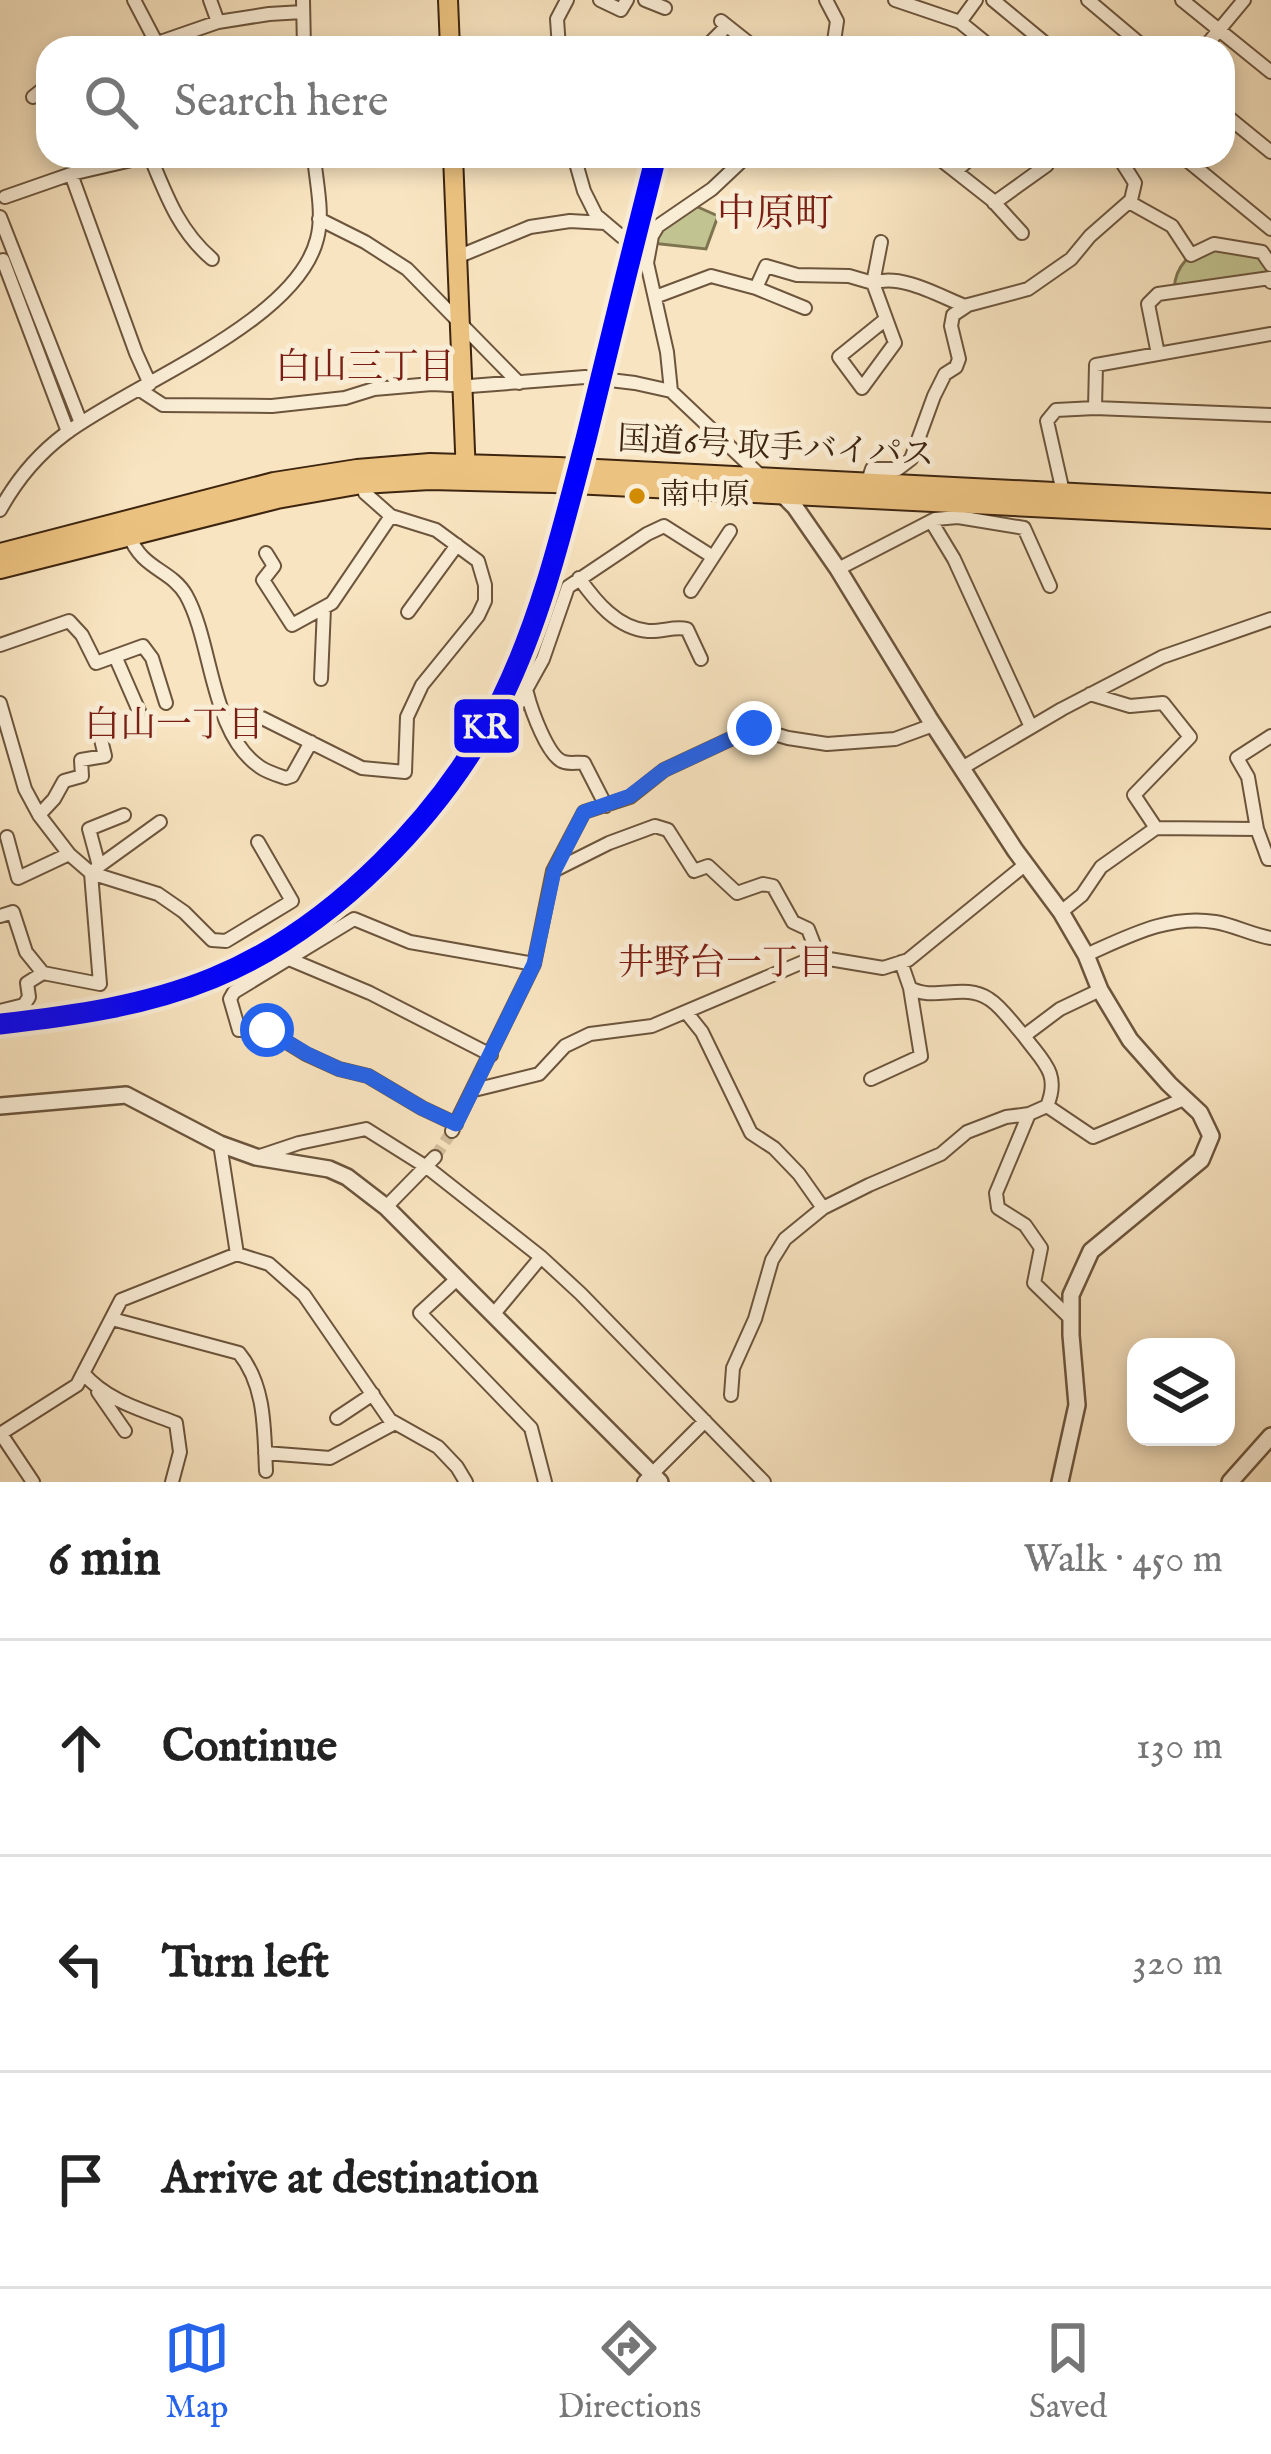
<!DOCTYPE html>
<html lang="en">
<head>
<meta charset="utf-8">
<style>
  :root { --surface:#fff; --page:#f6f6f6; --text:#222; --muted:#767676; --line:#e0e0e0; --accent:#2563eb }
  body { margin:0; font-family:"IM FELL English","Noto Serif JP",serif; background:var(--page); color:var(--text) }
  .controls { position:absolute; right:36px; bottom:36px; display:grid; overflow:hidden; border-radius:24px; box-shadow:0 6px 18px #0003 }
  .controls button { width:108px; height:108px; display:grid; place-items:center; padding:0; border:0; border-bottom:3px solid var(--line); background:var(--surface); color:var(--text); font:60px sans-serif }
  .stop { position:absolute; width:36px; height:36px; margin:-27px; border:9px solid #2563eb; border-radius:50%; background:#fff }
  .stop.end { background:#2563eb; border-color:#fff; box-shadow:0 3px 12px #0008 }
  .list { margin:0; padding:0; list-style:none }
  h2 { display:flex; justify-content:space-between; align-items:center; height:156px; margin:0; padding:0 48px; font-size:51px }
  h2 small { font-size:39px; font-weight:400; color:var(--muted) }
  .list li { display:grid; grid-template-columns:78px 1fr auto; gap:36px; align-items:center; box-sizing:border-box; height:216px; padding:0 48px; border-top:3px solid var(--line) }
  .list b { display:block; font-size:45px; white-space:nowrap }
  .list em { font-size:39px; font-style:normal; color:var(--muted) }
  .icon { flex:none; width:66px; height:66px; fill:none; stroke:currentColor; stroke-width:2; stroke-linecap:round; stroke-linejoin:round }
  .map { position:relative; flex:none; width:1271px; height:1482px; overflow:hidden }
  .search { position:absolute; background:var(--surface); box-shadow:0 6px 18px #0003; left:36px; right:36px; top:36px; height:132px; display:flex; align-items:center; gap:30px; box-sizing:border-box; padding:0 42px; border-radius:36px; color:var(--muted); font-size:45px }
  .sheet { height:804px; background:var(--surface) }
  nav { display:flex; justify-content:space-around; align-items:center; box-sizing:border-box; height:168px; border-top:3px solid var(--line); background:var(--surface); font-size:33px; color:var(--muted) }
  nav a { display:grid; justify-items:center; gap:6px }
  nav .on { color:var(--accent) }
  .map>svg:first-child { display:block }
  .green { fill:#c1c390; stroke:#7f7450; stroke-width:3 }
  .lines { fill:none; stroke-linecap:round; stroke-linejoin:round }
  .minor-tunnel { stroke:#d3be9d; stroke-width:12; stroke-dasharray:12 6; stroke-linecap:butt }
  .minor-casing { stroke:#6c553c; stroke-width:16 }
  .tertiary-casing { stroke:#6c553c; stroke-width:20 }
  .trunk-casing { stroke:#3d2510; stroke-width:22 }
  .minor { stroke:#faedd6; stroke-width:12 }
  .tertiary { stroke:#faedd6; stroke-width:15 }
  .trunk { stroke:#ecc280; stroke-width:18 }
  .rail-1-casing { stroke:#faedd6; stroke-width:30 }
  .rail-1 { stroke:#00f; stroke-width:21 }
  .route { stroke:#2563eb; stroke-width:15 }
  .bus-dot { fill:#d28c03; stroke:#faedd6; stroke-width:4.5 }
  .labels { text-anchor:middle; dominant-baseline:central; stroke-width:10; stroke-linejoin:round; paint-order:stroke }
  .bus-label { font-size:30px; fill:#3d2510; stroke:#faedd6; text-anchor:start }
  .street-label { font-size:33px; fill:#3d2510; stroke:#faedd6 }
  .neighbourhood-label { font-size:36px; fill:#7a1f14; stroke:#faedd6 }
  .quarter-label { font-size:39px; fill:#7a1f14; stroke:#faedd6 }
  .line-badge { stroke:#faedd6; stroke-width:4.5 }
  .badge-label { font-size:33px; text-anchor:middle; font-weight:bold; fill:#fff }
</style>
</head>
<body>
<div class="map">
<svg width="1271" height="1482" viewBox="0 0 1271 1482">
  <rect width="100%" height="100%" fill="#f8e4c0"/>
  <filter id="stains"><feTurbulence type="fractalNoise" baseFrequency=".00167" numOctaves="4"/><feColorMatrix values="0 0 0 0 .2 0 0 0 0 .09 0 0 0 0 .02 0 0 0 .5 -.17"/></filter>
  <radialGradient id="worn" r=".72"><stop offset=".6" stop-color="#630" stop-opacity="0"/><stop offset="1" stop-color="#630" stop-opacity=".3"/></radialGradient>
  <path class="green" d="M691 204 718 216 706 249 651 243 652 236Z
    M1211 243 1262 252 1270 278 1174 289C1176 263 1190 255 1211 243Z"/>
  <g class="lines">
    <path class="minor-tunnel" d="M435 1157 452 1131"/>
    <defs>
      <path id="minor" d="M134 0 157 44
        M210 0 218 22
        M303 0 304 48
        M600 0 621 10 627 0
        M645 0 665 8
        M826 0 837 21 833 48
        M895 0 960 22 976 0
        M993 0 1051 48
        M1088 0 1145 48
        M1182 0 1271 72
        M721 21 755 48
        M960 22 992 48
        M143 48 218 22 269 14 303 12
        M559 48 557 19 567 0
        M705 48 727 26
        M1204 48 1244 0
        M33 97 48 85
        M1223 113 1271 152
        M150 156C166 195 179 231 212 259
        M574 156 584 191 596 215 622 237
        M936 156 992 200 1022 233
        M1182 156 1271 229
        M956 171 973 156
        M71 174 136 353 150 384
        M5 197 71 174 149 156
        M1129 202 1172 226 1191 255 1214 244 1262 252 1271 265
        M994 203 1047 165
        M0 217 81 423
        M319 219 365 242 407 269 519 383
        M881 242 873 283C901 273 939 296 965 306
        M457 257 530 227 570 221 605 223
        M3 260 68 432
        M756 288 766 266 797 275 849 276 873 283 895 343 862 388 839 357 886 319
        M655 297 711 276 756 288 805 308
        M1271 334 1096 365 1095 408 1271 415
        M1158 354 1148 304 1158 294 1270 278 1271 282
        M140 390 163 405 272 406 345 398 374 389 432 384 470 386 585 377 635 383 671 391 763 478
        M671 391 667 352 647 263 652 236 658 226 712 189 747 156
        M867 484 872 469H898L911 459 934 396 945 374 956 367 959 359 951 326 953 315 968 305 1028 289 1071 259 1090 236 1131 200 1135 183 1118 156
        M1063 492 1047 421 1056 410 1095 408
        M0 510C17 479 37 455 65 434 131 384 296 323 317 239 324 213 316 182 314 156
        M958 517 1024 528 1050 586
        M931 521 954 559 1031 727
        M129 535C142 570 171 569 186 595 213 643 210 733 260 767 267 772 277 775 286 778L292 776 311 742
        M266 553 274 566 263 580 292 625 332 603 391 516
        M838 569 935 519 958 517 959 504
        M579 578C596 602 617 628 648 631 662 632 674 626 687 629L701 659
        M691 591 730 531
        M408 612 457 545
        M0 645 69 621 82 635 96 663 143 646 152 658 166 703
        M115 656 139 711
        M321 679 324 608
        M527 693C531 709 548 758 564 762 571 764 578 762 584 763L606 806
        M1090 694 1130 706 1163 703 1190 737 1134 795 1156 828 1257 829 1268 859H1271
        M0 703 25 789 39 815 69 854 91 873 158 894 184 912 212 940 226 941 292 901 258 842
        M262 718 362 768 405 772 407 717 422 685 478 616 485 601V585L478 561 436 530 391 516 365 493 362 484
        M497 742 543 659 568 587 647 534 664 526 713 557
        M962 768 1062 709 1162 657 1271 619
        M39 815 54 799 64 781 82 776 81 760 105 756 96 719
        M1257 829 1248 777 1237 758 1271 736
        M7 837 18 878 69 854
        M99 866 160 822
        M553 871 609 843 655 826 668 830 694 871 708 866 737 893 763 884 773 886 793 922 808 929 820 960
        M1061 912 1082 895 1101 867 1156 828
        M0 916 13 912 26 952 43 973 100 984 91 873 99 866 89 829 124 815
        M1086 955C1127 937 1169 914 1215 922 1234 925 1252 935 1271 938
        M289 959 370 993 491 1055
        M901 962 910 988C934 1002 964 982 989 999 1002 1007 1013 1024 1024 1036
        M0 1011 24 1005 29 997 27 983 43 973
        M686 1012 702 1032 751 1133 774 1148 799 1174 823 1208
        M871 1079 921 1056 910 988
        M474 1090 539 1074 565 1046 590 1034 652 1026 803 962 829 959 883 968 908 960 1026 864
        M1047 1106 1093 1137 1184 1099
        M1029 1114 996 1193 998 1208 1025 1225 1041 1248 1034 1283 1071 1319
        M456 1124 422 1108 368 1076 339 1069 306 1054 267 1030H239L230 999 234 992 354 919 410 942 534 964
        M452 1131 534 964 553 871 584 812 630 797 664 770 754 728 788 738 827 744 895 739 933 725
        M220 1144 237 1254
        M257 1157 299 1143 366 1129 428 1168 541 1257 581 1294 764 1482
        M386 1207 435 1157
        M457 1279 420 1313 531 1428 545 1482
        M493 1315 541 1257
        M112 1319 239 1353C266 1386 264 1431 266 1471
        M83 1373C107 1401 142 1410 176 1423L180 1452 172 1482
        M98 1392 125 1431
        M731 1395 733 1368 755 1319 772 1260 785 1239 823 1208 869 1185 941 1154 967 1132 1006 1117 1029 1114 1047 1106C1061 1073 1042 1061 1024 1036L1060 1009 1100 990
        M337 1418 373 1394
        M0 1434 77 1385 121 1300 237 1254 269 1264 304 1295 390 1420 438 1447 457 1467 466 1482
        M1 1434 33 1482
        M265 1453 330 1458 395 1423
        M644 1482 705 1421"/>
      <path id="tertiary" d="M780 492 795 507 838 569 929 718 1015 850 1061 912 1086 955 1100 990 1130 1040 1169 1084 1200 1113 1211 1136 1201 1160 1091 1251 1071 1295V1335L1077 1405 1060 1482
        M0 1106 126 1095 220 1144 256 1157 329 1169 347 1177 386 1207 660 1482
        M1230 1482 1271 1436"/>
      <path id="trunk" d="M448 0 450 48
        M453 156 466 475
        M0 553 274 482 357 469 430 463 558 467 1271 503
        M0 569 277 499 362 484 430 480 553 483 1271 519"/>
    </defs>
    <use href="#minor" class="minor-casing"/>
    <use href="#tertiary" class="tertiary-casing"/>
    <use href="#trunk" class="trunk-casing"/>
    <use href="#minor" class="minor"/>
    <use href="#tertiary" class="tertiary"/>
    <use href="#trunk" class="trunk"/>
    <defs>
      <path id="rail-1" d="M0 1024C72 1016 145 1006 213 978 333 929 445 813 502 698 542 616 563 527 586 439 609 345 632 250 656 156"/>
    </defs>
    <use href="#rail-1" class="rail-1-casing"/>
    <use href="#rail-1" class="rail-1"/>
  </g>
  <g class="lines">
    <path class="route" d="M267 1030 307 1054 339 1069 368 1076 422 1108 456 1124 534 964 554 871 584 812 630 796 664 770 754 728"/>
  </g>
  <circle class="bus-dot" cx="637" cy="496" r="10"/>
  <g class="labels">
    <g class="bus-label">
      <text x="660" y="496">南中原</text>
    </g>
    <g class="street-label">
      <text transform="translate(776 448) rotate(3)">国道6号 取手バイパス</text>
    </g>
    <g class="neighbourhood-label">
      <text x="365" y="368">白山三丁目</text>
      <text x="174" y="726">白山一丁目</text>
      <text x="726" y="964">井野台一丁目</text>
    </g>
    <g class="quarter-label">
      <text x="775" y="215">中原町</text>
    </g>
  </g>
  <rect class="line-badge" x="452" y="697" width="69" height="58" rx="12" fill="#00f"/>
  <g class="badge-label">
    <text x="486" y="738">KR</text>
  </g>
  <rect width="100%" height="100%" filter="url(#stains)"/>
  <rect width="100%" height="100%" fill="url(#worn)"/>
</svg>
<div class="controls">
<button><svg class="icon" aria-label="layers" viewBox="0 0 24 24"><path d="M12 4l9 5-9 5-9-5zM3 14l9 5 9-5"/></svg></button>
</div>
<div class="stop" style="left:267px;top:1030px"></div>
<div class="stop end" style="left:754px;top:728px"></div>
<div class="search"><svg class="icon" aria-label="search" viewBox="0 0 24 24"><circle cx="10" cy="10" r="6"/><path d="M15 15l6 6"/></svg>Search here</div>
</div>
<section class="sheet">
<h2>6 min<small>Walk · 450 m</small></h2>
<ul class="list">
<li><svg class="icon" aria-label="ahead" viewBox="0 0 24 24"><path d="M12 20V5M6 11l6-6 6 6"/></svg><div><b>Continue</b></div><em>130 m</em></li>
<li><svg class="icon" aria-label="left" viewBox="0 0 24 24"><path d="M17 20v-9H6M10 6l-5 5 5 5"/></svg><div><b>Turn left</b></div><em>320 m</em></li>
<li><svg class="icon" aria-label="arrive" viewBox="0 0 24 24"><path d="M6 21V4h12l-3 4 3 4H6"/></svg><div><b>Arrive at destination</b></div></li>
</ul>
</section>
<nav>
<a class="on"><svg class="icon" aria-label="map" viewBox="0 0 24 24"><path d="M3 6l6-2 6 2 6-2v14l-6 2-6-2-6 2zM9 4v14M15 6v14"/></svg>Map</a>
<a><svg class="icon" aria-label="directions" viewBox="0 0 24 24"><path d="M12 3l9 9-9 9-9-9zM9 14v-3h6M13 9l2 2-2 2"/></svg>Directions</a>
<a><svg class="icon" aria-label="saved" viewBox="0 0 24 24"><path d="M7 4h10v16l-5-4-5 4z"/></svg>Saved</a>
</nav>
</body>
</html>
